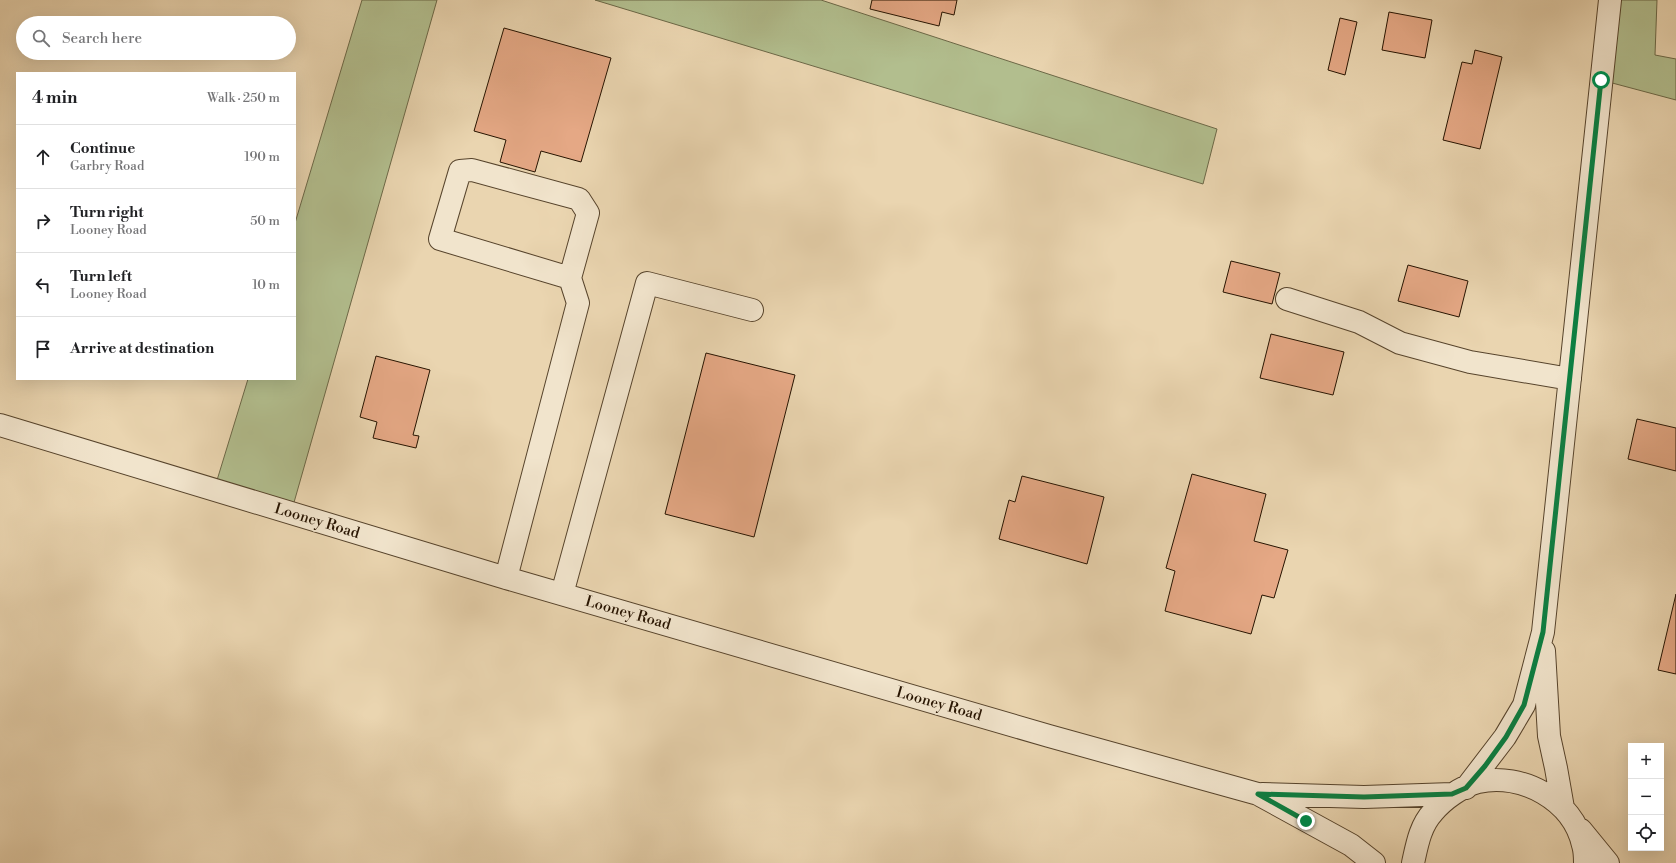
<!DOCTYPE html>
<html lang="en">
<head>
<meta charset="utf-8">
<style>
  :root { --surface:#fff; --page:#f6f6f6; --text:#202124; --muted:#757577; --line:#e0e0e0 }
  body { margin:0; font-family:"Libre Bodoni",serif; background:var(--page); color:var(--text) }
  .controls { position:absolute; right:12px; bottom:12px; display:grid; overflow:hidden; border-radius:0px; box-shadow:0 4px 16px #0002 }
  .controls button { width:36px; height:36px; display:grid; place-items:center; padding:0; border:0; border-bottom:1px solid var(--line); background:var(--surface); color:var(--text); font:20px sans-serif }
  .stop { position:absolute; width:12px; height:12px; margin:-9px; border:3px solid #0b8043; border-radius:50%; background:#fff }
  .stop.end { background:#0b8043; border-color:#fff; box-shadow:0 1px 4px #0008 }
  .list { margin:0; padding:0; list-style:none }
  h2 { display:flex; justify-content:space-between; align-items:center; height:52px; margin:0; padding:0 16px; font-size:17px }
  h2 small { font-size:13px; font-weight:400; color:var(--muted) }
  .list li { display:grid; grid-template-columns:26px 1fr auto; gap:12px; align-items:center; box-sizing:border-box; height:64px; padding:0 16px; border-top:1px solid var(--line) }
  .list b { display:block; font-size:15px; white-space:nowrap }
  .list p { margin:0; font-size:13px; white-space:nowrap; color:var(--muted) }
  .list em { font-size:13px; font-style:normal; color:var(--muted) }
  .icon { flex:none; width:22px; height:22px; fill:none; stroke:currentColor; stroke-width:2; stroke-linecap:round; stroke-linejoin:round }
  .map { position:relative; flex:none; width:1676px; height:863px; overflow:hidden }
  .search { position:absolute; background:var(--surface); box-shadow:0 4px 16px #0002; left:16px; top:16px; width:280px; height:44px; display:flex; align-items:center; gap:10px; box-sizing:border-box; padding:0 14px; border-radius:22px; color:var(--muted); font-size:15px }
  .panel { position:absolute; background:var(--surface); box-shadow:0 4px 16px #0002; left:16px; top:72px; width:280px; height:308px; border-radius:0px }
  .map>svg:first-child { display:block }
  .green { fill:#b2be8e; stroke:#6c6847 }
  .building { fill:#e5a885; stroke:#261300 }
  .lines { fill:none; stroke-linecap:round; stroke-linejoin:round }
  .minor-casing { stroke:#57442c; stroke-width:24 }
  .minor { stroke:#f1e4cc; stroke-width:22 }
  .route { stroke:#0b8043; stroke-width:5 }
  .labels { text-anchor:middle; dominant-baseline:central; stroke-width:3.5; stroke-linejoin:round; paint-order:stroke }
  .street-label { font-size:15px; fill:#261300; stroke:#f1e4cc }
</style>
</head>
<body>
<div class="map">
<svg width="1676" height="863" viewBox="0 0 1676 863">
  <rect width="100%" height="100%" fill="#ead5b0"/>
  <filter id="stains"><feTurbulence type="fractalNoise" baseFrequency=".005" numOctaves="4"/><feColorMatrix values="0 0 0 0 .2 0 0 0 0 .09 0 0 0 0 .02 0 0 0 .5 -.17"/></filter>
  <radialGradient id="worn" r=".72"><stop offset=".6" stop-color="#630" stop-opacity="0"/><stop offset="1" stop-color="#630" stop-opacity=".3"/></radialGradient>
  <path class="green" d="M362 0H437L291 513 214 490 248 379H295V223Z
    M595 0H821L1217 129 1203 184Z
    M1610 0H1657L1655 55 1676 59V100L1601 80Z"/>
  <path class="building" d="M872 0H957L954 15 942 12 939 26 870 9Z
    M1389 12 1432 20 1425 58 1382 50Z
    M1340 18 1357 22 1345 75 1328 70Z
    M504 28 611 58 581 162 541 151 535 172 500 162 506 140 474 131Z
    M1475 50 1502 57 1480 149 1443 140 1462 62 1472 64Z
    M1231 261 1280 273 1272 304 1223 292Z
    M1408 265 1468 281 1459 317 1398 301Z
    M1271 334 1344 352 1333 395 1260 378Z
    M706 353 795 375 754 537 665 514Z
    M376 356 430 370 413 435 419 436 416 448 373 438 377 422 360 417Z
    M1637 419 1676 428V471L1628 459Z
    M1192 474 1266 494 1254 541 1288 550 1274 598 1262 595 1251 634 1165 611 1175 571 1166 568Z
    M1022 476 1104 497 1087 564 999 539 1009 500 1015 502Z
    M1676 594V674L1658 670Z"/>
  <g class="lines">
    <defs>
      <path id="minor" d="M1287 299 1359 322 1400 343 1470 362 1570 379
        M0 425 506 578 1049 736 1258 794 1351 845 1374 863
        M506 578 578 303 570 278 440 239 460 171 472 170 579 199 588 213 570 278
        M562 594 647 283 752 310
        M1544 651 1549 736 1556 768 1563 808
        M1466 788 1505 737 1524 705 1543 632 1610 0
        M1262 794 1364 797 1452 794
        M1581 830 1608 863
        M1413 863C1417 845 1420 826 1433 812 1444 799 1461 787 1478 782 1522 772 1573 800 1583 845 1585 851 1585 857 1585 863"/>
    </defs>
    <use href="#minor" class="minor-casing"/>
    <use href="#minor" class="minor"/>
  </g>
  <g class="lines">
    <path class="route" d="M1306 821 1258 794 1364 797 1452 794 1466 788 1485 766 1506 737 1524 705 1543 632 1601 80"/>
  </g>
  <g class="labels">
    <g class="street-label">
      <text transform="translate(317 521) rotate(17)">Looney Road</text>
      <text transform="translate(628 613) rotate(16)">Looney Road</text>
      <text transform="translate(939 704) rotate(16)">Looney Road</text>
    </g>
  </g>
  <rect width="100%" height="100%" filter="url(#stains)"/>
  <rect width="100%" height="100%" fill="url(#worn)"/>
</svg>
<div class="controls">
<button>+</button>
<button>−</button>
<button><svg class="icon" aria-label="locate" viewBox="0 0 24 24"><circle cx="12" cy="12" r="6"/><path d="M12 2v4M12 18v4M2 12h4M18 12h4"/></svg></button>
</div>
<div class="stop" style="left:1601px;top:80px"></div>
<div class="stop end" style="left:1306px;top:821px"></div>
<div class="search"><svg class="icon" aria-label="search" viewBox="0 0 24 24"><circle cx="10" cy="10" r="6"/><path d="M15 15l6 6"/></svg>Search here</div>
<section class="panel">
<h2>4 min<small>Walk · 250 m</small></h2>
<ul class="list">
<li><svg class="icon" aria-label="ahead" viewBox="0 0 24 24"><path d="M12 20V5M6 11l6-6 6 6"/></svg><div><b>Continue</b><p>Garbry Road</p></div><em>190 m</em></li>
<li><svg class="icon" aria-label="right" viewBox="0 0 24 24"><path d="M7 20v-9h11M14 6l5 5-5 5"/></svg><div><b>Turn right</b><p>Looney Road</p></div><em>50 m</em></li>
<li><svg class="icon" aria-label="left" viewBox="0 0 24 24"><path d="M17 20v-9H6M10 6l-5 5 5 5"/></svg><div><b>Turn left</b><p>Looney Road</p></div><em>10 m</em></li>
<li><svg class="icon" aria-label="arrive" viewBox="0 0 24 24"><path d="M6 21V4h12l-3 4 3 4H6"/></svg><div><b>Arrive at destination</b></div></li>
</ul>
</section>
</div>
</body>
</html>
